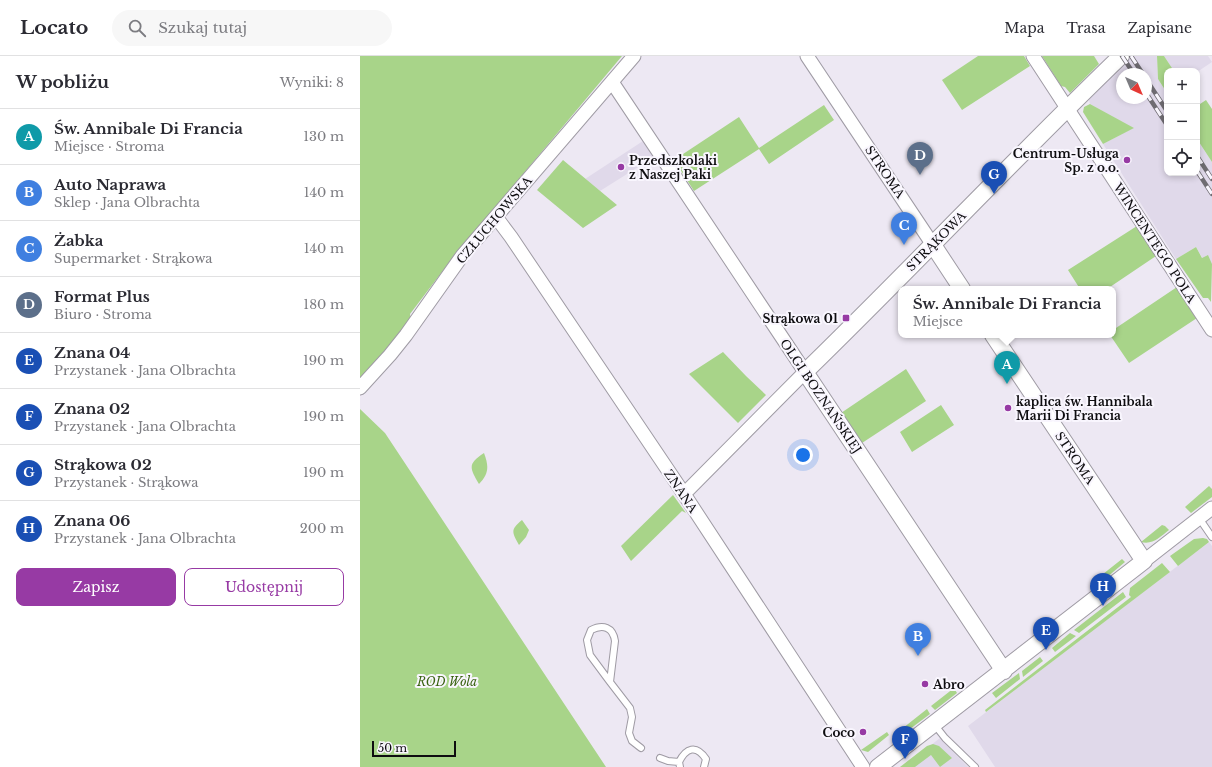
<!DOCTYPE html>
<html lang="pl">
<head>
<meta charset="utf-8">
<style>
  :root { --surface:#fff; --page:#f7f7f7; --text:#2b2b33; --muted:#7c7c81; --line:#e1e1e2; --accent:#973aa4 }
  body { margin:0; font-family:"Libre Baskerville",serif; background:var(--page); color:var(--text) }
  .controls { position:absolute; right:12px; top:12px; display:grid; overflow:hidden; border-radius:8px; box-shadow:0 2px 6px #0003 }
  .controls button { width:36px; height:36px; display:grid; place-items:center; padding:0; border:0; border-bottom:1px solid var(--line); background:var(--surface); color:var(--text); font:20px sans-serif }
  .compass { position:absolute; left:756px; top:12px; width:36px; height:36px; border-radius:50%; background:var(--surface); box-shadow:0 2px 6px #0003; rotate:136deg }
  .scale { position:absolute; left:12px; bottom:10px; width:84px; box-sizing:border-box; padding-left:4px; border:2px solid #0e0d10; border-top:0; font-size:11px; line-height:14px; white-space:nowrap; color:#0e0d10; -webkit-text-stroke:3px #f9f6fe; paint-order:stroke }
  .you { position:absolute; left:443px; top:399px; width:14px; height:14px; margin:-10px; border:3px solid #fff; border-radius:50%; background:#1a73e8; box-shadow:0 0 0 6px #1a73e833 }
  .badge { display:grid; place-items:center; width:26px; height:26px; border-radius:50%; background:var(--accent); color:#fff; font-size:13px; font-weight:700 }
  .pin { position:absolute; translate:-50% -33px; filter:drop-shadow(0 1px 2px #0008) }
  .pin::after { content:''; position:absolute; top:21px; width:14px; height:12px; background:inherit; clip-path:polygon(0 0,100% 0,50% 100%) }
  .popup { position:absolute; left:538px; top:230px; width:218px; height:52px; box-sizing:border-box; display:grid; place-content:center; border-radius:8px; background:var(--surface); filter:drop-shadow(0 1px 3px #0005); font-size:13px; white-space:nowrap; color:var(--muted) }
  .popup b { font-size:15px; color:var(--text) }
  .popup::after { content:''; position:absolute; left:50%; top:100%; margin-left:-8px; border:8px solid transparent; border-top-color:var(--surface) }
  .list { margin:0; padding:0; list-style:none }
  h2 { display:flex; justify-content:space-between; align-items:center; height:52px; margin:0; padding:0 16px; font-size:17px }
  h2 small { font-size:13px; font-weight:400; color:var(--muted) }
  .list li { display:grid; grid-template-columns:26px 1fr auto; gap:12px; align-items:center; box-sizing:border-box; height:56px; padding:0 16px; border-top:1px solid var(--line) }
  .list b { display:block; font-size:15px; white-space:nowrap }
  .list p { margin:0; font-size:13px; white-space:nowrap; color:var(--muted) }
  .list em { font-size:13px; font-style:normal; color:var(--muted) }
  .actions { display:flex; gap:8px; padding:12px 16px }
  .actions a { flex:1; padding:9px 0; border:1px solid var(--accent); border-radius:8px; text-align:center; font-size:14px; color:var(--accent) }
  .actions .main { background:var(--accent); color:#fff }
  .icon { flex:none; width:22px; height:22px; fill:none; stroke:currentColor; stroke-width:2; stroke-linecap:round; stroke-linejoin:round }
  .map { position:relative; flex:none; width:852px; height:711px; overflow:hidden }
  header { display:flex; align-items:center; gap:24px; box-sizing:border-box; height:56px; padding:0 20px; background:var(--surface); border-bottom:1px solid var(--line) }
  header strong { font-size:19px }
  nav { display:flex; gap:22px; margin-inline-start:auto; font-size:14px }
  .search { width:280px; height:36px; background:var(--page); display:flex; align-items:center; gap:10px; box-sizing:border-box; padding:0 14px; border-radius:22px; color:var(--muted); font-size:15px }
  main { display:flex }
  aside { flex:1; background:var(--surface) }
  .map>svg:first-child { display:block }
  .built { fill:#e0d9ea; fill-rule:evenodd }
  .green { fill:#a8d489 }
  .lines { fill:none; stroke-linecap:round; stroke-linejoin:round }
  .service-casing { stroke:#9f9ba4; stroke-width:8 }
  .minor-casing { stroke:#9f9ba4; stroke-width:15 }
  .tertiary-casing { stroke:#9f9ba4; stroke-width:18 }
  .service { stroke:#fff; stroke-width:6 }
  .minor { stroke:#fff; stroke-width:13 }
  .tertiary { stroke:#fff; stroke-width:16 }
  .rail-casing { stroke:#6f6c72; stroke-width:4.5 }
  .rail { stroke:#f9f6fe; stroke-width:3; stroke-dasharray:9; stroke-linecap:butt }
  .poi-dot { fill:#973aa4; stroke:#f9f6fe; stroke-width:1.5 }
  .labels { text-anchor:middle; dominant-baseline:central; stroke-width:4; stroke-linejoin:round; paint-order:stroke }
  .poi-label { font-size:12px; font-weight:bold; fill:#0e0d10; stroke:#f9f6fe; text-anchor:end }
  .street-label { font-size:12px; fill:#0e0d10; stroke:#f9f6fe }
  .park-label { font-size:12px; font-style:italic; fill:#3a6312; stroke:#f9f6fe }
</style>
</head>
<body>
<header>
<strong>Locato</strong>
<div class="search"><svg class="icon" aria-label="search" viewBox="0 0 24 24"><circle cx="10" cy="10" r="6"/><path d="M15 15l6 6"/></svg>Szukaj tutaj</div>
<nav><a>Mapa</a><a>Trasa</a><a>Zapisane</a></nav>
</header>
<main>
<aside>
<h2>W pobliżu<small>Wyniki: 8</small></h2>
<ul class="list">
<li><span class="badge" style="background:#0f9aa8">A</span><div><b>Św. Annibale Di Francia</b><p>Miejsce · Stroma</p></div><em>130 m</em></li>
<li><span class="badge" style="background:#3f7fe0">B</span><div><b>Auto Naprawa</b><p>Sklep · Jana Olbrachta</p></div><em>140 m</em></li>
<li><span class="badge" style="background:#3f7fe0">C</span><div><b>Żabka</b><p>Supermarket · Strąkowa</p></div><em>140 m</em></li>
<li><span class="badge" style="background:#5c6f8a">D</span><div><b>Format Plus</b><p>Biuro · Stroma</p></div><em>180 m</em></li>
<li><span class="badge" style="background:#1a4fb4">E</span><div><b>Znana 04</b><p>Przystanek · Jana Olbrachta</p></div><em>190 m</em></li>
<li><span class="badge" style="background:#1a4fb4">F</span><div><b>Znana 02</b><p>Przystanek · Jana Olbrachta</p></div><em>190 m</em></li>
<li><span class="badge" style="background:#1a4fb4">G</span><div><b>Strąkowa 02</b><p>Przystanek · Strąkowa</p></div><em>190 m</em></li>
<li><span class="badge" style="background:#1a4fb4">H</span><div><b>Znana 06</b><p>Przystanek · Jana Olbrachta</p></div><em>200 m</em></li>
</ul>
<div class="actions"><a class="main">Zapisz</a><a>Udostępnij</a></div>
</aside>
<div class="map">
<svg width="852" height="711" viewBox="0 0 852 711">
  <rect width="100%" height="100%" fill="#ede8f3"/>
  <path class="built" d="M769 0H797L798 23 807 37V117H837V83L852 106V208L848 200 843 203 836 191 816 203 743 88 773 72 730 48 728 41ZM762 18H786V42H762Z
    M804 0H848L852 6 837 16V15H814Z
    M283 85 294 101 240 135 225 123Z
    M849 486 852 490V711H635L608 670Z
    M580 682 608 711H543Z"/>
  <path class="green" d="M0 0H262L91 204 50 258 51 265 0 326Z
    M618 0H664L670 10 602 54 582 24Z
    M682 0H734L739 8 710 37 705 31 701 30Z
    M797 0H804L814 15H807V37L798 23Z
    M846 44 852 53V106L837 83V50Z
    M730 48 774 72 743 88 723 56 724 51Z
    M464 49 474 64 409 108 399 93 334 135 314 104 379 61 399 92Z
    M203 104 257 149 223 172 177 134Z
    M777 170 796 200 747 233H720L708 214Z
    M836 191 842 202 848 199 852 208 851 246 848 242H843L816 203Z
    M817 231 837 262 769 307 750 279H753V274Z
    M363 296 386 320 406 339 378 367 329 318Z
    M546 313 566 345 502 387 481 357Z
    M581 349 594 369 552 396 540 376Z
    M0 353 25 377 246 711H0Z
    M124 397C129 410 129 418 119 428 109 411 108 408 124 397Z
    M849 430 852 433V441L831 457 825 451Z
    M313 439 326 457 322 455 271 505 261 490Z
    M162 464 169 474 166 481 159 489C152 476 150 474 162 464Z
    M802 469 805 470 809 474C800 481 793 489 781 486Z
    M843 482 847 483 849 486 818 510 810 500 834 483Z
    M762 503 765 506 746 522 743 518Z
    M802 507 810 516 626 656 625 654 771 541 769 539 770 532Z
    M763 536 766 541 719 577 714 574Z
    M710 577 716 580 695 596 692 592Z
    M680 601 683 605 663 621 662 615Z
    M659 617 660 623 636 642 632 637Z
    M594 632 597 637 575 654 571 650Z
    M567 653 570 658 546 676 543 672Z
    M527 676 529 679 508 696 501 694Z
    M573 688 579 690 592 702 580 711 571 699 555 711H540L567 690Z"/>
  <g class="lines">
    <defs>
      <path id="service" d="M839 462 852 481
        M250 626 230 599 227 584 231 574C243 568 253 571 255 585L250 626 270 652 272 661 269 677 272 685 281 692
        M574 668 585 682 615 711
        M300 702 308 705 319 706
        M320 711 319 706C326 692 336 688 346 703L344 711"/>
      <path id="minor" d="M447 0 573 189
        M673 0 852 274
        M252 26 445 316 324 438
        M136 161 151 181 324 438 503 711
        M0 332 30 299 46 279 102 200 274 0
        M784 505 852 452"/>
      <path id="tertiary" d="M573 189 602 233
        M644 615 445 316C552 212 654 103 761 0
        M518 711 784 505 633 279"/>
    </defs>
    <use href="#service" class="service-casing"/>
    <use href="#minor" class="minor-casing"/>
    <use href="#tertiary" class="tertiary-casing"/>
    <use href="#service" class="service"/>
    <use href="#minor" class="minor"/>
    <use href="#tertiary" class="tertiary"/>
    <defs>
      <path id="rail" d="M762 0 774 18
        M771 0 783 18
        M786 23 807 55
        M786 37 807 69
        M837 100 852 123
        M837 115 852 138"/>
    </defs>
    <use href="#rail" class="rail-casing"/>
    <use href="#rail" class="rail"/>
  </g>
  <g class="poi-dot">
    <circle cx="767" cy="104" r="4"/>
    <circle cx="261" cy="111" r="4"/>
    <rect x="482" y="258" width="8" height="8" rx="2"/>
    <circle cx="648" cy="352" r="4"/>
    <circle cx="565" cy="628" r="4"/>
    <circle cx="503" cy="676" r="4"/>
  </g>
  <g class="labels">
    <g class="poi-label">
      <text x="759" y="97">Centrum-Usługa<tspan x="759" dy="14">Sp. z o.o.</tspan></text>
      <text x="269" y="104" text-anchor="start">Przedszkolaki<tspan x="269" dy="14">z Naszej Paki</tspan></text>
      <text x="478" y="262">Strąkowa 01</text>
      <text x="656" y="345" text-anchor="start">kaplica św. Hannibala<tspan x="656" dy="14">Marii Di Francia</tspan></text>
      <text x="573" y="628" text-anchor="start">Abro</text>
      <text x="495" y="676">Coco</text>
    </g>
    <g class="street-label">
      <text transform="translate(525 116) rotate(56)">STROMA</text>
      <text transform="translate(134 164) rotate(-50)">CZŁUCHOWSKA</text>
      <text transform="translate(576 185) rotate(-45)">STRĄKOWA</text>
      <text transform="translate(795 187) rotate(57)">WINCENTEGO POLA</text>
      <text transform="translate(461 340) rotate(56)">OLGI BOZNAŃSKIEJ</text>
      <text transform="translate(715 402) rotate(56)">STROMA</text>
      <text transform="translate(321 435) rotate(56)">ZNANA</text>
    </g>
    <g class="park-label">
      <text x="87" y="625">ROD Wola</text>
    </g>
  </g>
</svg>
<div class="controls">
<button>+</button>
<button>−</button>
<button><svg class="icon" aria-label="locate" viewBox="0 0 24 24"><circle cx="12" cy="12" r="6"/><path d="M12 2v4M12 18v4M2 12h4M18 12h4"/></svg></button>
</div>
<svg class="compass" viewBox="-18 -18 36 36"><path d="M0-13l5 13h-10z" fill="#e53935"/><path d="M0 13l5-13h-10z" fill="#7c7c81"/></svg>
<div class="scale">50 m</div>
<div class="you"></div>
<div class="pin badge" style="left:647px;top:328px;background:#0f9aa8">A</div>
<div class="popup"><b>Św. Annibale Di Francia</b>Miejsce</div>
<div class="pin badge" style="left:558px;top:600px;background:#3f7fe0">B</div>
<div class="pin badge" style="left:544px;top:189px;background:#3f7fe0">C</div>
<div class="pin badge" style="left:560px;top:119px;background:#5c6f8a">D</div>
<div class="pin badge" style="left:686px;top:594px;background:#1a4fb4">E</div>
<div class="pin badge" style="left:545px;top:703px;background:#1a4fb4">F</div>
<div class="pin badge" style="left:634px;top:138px;background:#1a4fb4">G</div>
<div class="pin badge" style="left:743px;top:550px;background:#1a4fb4">H</div>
</div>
</main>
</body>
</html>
